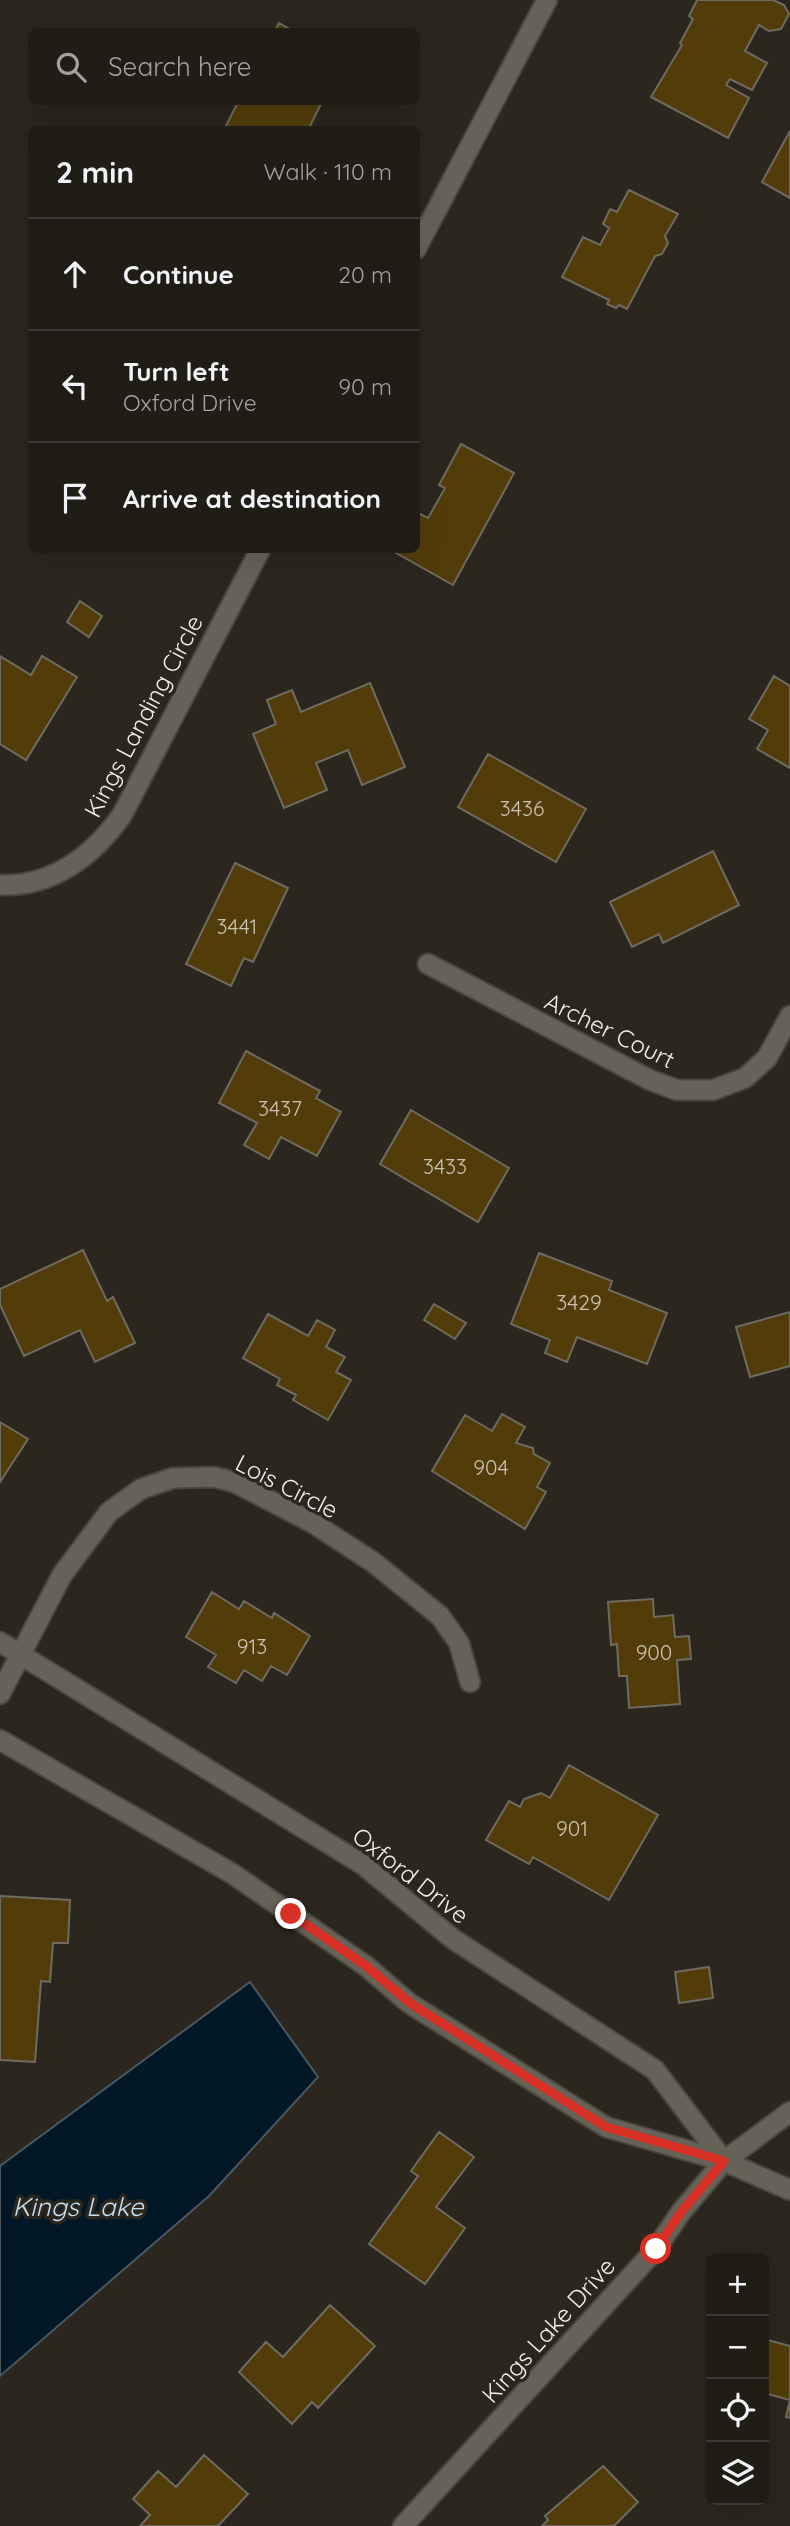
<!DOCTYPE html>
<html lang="en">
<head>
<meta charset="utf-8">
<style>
  :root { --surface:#201d16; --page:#2d2a23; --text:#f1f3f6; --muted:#a2a2a1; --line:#3d3b35 }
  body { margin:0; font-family:Quicksand,sans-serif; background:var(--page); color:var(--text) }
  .controls { position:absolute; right:21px; bottom:21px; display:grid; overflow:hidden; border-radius:10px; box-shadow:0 7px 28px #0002 }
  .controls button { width:63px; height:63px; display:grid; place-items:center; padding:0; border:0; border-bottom:2px solid var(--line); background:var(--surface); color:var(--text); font:35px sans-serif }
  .stop { position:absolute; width:21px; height:21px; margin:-16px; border:5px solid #d93025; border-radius:50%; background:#fff }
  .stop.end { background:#d93025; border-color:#fff; box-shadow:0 2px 7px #0008 }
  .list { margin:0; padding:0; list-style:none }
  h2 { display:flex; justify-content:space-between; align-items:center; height:91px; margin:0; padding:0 28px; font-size:30px }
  h2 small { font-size:23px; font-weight:400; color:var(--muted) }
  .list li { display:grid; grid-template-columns:46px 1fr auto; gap:21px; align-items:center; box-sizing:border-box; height:112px; padding:0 28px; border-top:2px solid var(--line) }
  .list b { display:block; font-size:26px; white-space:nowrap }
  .list p { margin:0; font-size:23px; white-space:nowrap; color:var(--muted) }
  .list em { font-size:23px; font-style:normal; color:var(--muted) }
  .icon { flex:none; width:38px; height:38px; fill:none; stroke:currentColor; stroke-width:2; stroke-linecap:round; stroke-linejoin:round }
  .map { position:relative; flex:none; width:790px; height:2526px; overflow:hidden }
  .search { position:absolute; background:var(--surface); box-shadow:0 7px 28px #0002; left:28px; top:28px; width:392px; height:77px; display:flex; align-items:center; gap:18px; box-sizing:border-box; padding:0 24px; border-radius:10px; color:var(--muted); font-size:26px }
  .panel { position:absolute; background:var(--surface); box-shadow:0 7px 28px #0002; left:28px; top:126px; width:392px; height:427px; border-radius:10px }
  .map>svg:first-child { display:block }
  .water { fill:#021827; stroke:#4a5862; stroke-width:2 }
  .building { fill:#523d0a; stroke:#706b62; stroke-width:2 }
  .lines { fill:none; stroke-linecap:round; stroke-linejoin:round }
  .minor-casing { stroke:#49463e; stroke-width:23 }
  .minor { stroke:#676258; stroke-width:19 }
  .route { stroke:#d93025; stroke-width:9 }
  .labels { text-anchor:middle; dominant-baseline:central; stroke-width:7; stroke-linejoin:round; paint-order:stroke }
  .number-label { font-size:21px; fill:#cac2b2 }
  .street-label { font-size:24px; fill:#f2efea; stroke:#2b271e }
  .water-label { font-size:26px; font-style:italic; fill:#c4dff3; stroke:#2b271e }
</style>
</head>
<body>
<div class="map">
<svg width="790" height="2526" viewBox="0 0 790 2526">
  <rect width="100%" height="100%" fill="#2b271e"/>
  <path class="water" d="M250 1982 318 2077 209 2196 0 2376V2166Z"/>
  <path class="building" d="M697 0H773L784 5 789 14 781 29 769 31 759 25 745 51 767 63 752 90 730 79 726 85 749 98 728 138 651 97 682 45 680 43 693 19 689 16Z
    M279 23 295 32H274Z
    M238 102H322L308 130H224Z
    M790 131V198L762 182Z
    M629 190 678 214 665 236 668 243 662 254 655 256 627 309 619 305 616 308 607 304 609 300 562 277 583 237 600 245 609 228 603 224 610 209 617 212Z
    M461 444 514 473 453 585 396 553 398 550H416V516L418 513 428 518 445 488 439 485Z
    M80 601 102 616 89 637 67 622Z
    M0 656 31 675 42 656 77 677 26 760 0 744Z
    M774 676 790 686V768L757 749 768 730 749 719Z
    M370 683 405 767 362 785 348 750 316 763 327 790 284 808 253 734 276 724 267 700 292 690 301 712Z
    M488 754 586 809 556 862 458 807Z
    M713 851 739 905 663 943 659 934 632 947 610 902Z
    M235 863 288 888 253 962 244 958 231 986 186 964Z
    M246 1051 320 1091 316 1098 341 1112 317 1156 281 1137 269 1159 244 1145 257 1123 219 1103Z
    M411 1110 509 1168 478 1222 380 1164Z
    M83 1250 107 1301 113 1297 135 1343 95 1362 80 1330 24 1356 0 1305V1289Z
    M539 1253 612 1281 609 1290 667 1313 647 1364 577 1337 567 1362 545 1353 550 1340 511 1324Z
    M434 1304 466 1323 455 1339 424 1320Z
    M790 1312V1366L750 1377 736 1327Z
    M268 1314 308 1336 317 1320 335 1330 326 1347 345 1357 336 1372 351 1380 328 1420 293 1400 296 1395 277 1385 280 1379 243 1358Z
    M502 1414 525 1427 516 1443 533 1448 534 1454 550 1463 537 1487 546 1492 525 1529 432 1471 465 1415 492 1431Z
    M0 1422 28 1439 0 1482Z
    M212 1592 239 1609 244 1601 272 1618 274 1613 310 1636 287 1675 271 1666 262 1681 244 1670 236 1683 208 1667 216 1655 186 1637Z
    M653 1599 654 1617 673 1615 675 1637 689 1636 691 1659 677 1660 680 1704 629 1708 627 1676H619L617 1644 611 1645 608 1602Z
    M569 1765 658 1815 609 1900 533 1857 529 1864 486 1840 509 1801 520 1807 524 1799 541 1793 550 1798Z
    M0 1896 70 1900 68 1943H53L50 1982 41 1981 35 2062 0 2060Z
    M709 1967 713 1998 679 2003 675 1972Z
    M439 2132 474 2157 436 2207 465 2228 425 2284 369 2244 418 2176 411 2171Z
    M330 2305 375 2346 318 2408 312 2402 292 2424 239 2372 266 2342 283 2357Z
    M764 2339 790 2346V2418L786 2417 790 2400 764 2393Z
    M204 2455 248 2494 218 2526H140L150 2515 133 2499 158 2471 176 2487Z
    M603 2466 638 2502 614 2526H542L548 2520 545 2516Z"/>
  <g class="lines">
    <defs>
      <path id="minor" d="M416 249 547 0
        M0 885C52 887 93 856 122 815L260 550
        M428 964 650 1080 677 1090H713L745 1078 767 1058 790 1016
        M0 1642 362 1864 453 1939 655 2070 724 2161
        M0 1694 62 1575 109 1512 141 1489 173 1478 214 1477 234 1482 313 1523 373 1562 440 1616 459 1643 470 1682
        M0 1740 233 1874 366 1966 409 2003 606 2127 724 2161 790 2190
        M403 2526 656 2249 681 2212 724 2161 790 2112"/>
    </defs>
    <use href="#minor" class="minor-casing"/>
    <use href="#minor" class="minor"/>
  </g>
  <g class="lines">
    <path class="route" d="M291 1914 366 1966 410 2003 606 2127 724 2161 681 2212 656 2249"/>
  </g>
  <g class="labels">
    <g class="number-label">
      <text x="522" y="808">3436</text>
      <text x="237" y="926">3441</text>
      <text x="280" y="1108">3437</text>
      <text x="445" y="1166">3433</text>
      <text x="579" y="1302">3429</text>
      <text x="491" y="1467">904</text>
      <text x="252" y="1646">913</text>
      <text x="654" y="1652">900</text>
      <text x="572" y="1828">901</text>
    </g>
    <g class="street-label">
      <text transform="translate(143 716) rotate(-62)">Kings Landing Circle</text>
      <text transform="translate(610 1030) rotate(26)">Archer Court</text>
      <text transform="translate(287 1486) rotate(27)">Lois Circle</text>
      <text transform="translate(411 1875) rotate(38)">Oxford Drive</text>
      <text transform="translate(548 2330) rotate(-48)">Kings Lake Drive</text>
    </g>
    <g class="water-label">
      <text x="78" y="2206">Kings Lake</text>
    </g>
  </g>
</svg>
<div class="controls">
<button>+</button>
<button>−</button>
<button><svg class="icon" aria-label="locate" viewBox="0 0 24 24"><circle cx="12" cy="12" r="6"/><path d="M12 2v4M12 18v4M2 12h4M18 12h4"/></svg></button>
<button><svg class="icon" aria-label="layers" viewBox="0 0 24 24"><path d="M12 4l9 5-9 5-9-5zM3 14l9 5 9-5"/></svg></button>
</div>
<div class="stop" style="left:656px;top:2249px"></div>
<div class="stop end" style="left:291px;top:1914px"></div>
<div class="search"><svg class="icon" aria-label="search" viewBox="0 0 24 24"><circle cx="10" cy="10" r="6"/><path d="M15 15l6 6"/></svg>Search here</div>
<section class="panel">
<h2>2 min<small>Walk · 110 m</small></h2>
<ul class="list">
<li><svg class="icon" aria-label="ahead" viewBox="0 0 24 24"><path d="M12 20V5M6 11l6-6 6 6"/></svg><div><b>Continue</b></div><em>20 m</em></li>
<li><svg class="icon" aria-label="left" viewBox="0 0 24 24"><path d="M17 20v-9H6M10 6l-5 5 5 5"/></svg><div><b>Turn left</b><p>Oxford Drive</p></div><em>90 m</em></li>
<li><svg class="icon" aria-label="arrive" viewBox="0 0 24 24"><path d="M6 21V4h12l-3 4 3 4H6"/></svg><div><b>Arrive at destination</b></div></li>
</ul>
</section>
</div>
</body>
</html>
